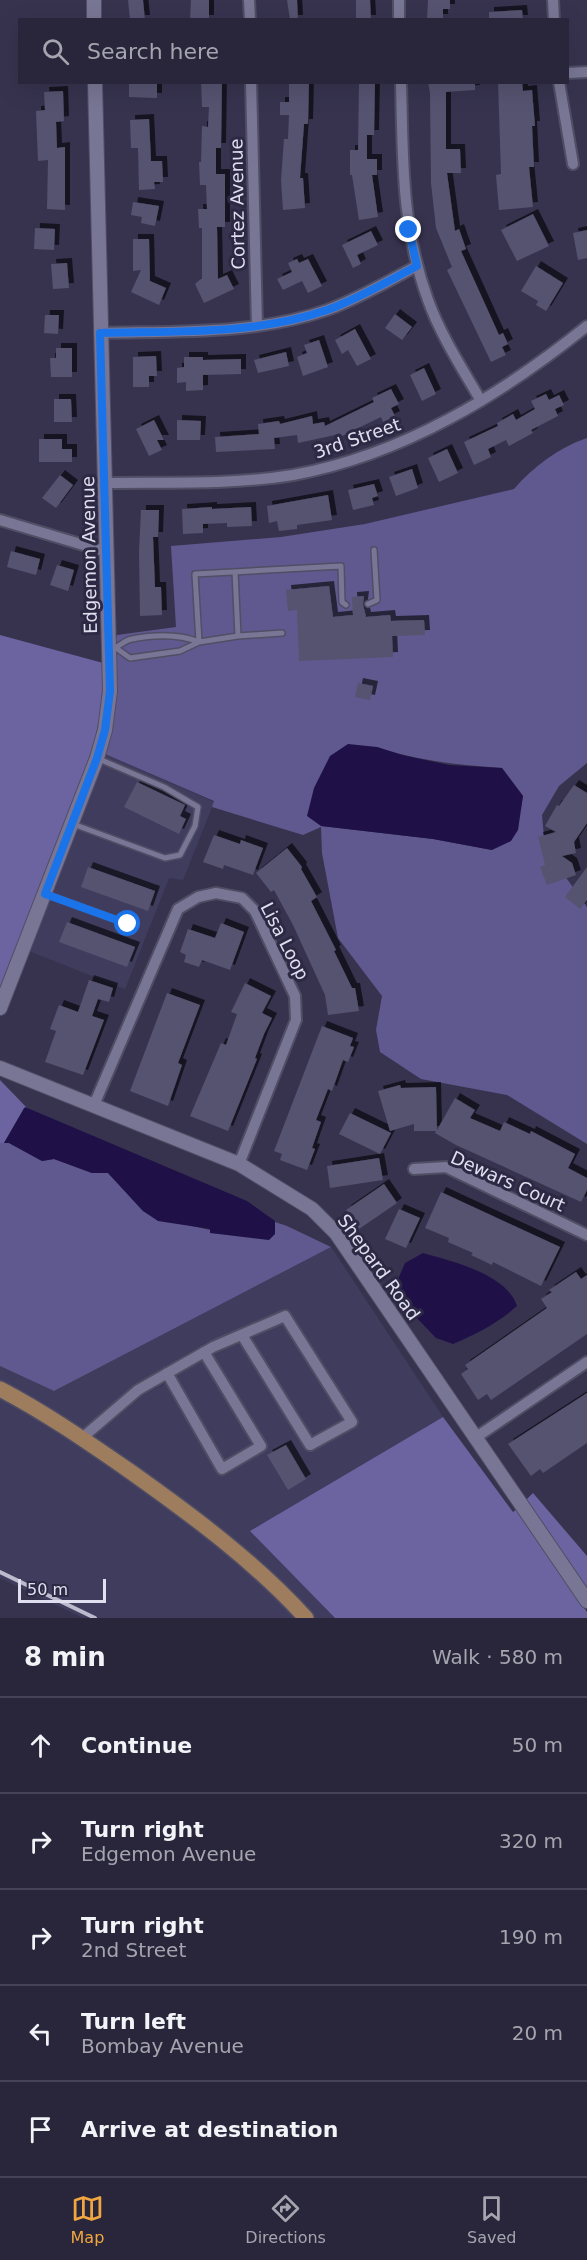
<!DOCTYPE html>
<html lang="en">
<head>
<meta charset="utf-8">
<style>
  :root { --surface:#29263b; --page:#353246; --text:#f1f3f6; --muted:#a5a5af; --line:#454355; --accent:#f1a63f }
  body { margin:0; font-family:"DejaVu Sans",sans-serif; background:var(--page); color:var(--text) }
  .scale { position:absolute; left:18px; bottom:15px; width:88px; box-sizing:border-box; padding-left:6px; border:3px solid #e0dff0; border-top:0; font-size:16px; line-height:21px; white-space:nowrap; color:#e0dff0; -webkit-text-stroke:4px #2d2944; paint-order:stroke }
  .stop { position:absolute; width:18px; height:18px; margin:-14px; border:4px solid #1a73e8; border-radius:50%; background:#fff }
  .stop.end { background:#1a73e8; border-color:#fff; box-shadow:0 2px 6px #0008 }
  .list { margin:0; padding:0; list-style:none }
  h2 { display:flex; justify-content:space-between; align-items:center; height:78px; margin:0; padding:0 24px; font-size:26px }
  h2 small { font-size:20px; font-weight:400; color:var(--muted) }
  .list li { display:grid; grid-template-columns:39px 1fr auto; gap:18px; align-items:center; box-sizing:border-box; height:96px; padding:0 24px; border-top:2px solid var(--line) }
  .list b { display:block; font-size:22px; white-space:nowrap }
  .list p { margin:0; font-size:20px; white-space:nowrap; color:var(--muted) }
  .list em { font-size:20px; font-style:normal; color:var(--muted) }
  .icon { flex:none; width:33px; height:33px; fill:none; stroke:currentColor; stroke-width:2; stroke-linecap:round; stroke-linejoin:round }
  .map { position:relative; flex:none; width:587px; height:1618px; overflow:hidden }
  .search { position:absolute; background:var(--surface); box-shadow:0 6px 24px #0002; left:18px; right:18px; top:18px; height:66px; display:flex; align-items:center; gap:15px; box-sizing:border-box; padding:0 21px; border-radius:0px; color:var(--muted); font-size:22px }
  .sheet { height:558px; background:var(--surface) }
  nav { display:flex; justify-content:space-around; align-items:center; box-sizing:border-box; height:84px; border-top:2px solid var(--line); background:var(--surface); font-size:16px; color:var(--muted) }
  nav a { display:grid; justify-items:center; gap:3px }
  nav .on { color:var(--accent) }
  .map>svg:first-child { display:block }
  .built { fill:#403c5e }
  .green { fill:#60598f; fill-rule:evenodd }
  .forest { fill:#6c64a1 }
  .water { fill:#1f1147 }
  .building { fill:#55526f; filter:url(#shadow) }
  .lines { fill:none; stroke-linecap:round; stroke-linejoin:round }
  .lane-casing { stroke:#504e65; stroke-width:8 }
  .street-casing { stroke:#504e65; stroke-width:14 }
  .secondary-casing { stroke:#504e65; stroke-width:16 }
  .primary-casing { stroke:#504e65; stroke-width:18 }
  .lane { stroke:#797695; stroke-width:5 }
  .street { stroke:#797695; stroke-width:10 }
  .secondary { stroke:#797695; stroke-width:14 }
  .primary { stroke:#9e7c5e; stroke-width:15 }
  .rail { stroke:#bcbacd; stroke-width:4 }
  .route { stroke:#1a73e8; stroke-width:8 }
  .labels { text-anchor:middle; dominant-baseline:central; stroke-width:6; stroke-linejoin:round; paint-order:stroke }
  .street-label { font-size:18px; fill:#e0dff0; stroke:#2d2944 }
</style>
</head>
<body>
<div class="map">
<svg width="587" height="1618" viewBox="0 0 587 1618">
  <defs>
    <filter id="shadow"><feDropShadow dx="5" dy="-5" stdDeviation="0" flood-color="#0009"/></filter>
  </defs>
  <rect width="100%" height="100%" fill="#37334f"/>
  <path class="built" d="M105 754 214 802 183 880 169 878 125 989 29 951Z
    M331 1247 443 1417 251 1531 335 1618H314L296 1598 93 1438 142 1396 166 1383 217 1472 226 1475 264 1452 266 1443 213 1355 240 1343 305 1448 313 1451 355 1428 357 1419 290 1312 282 1310 205 1343 135 1384 81 1430 0 1382V1366L54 1391Z
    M283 1324 343 1419 311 1436 251 1338Z
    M202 1361 252 1443 224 1460 176 1376Z
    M0 1396 79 1443 168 1506 216 1543 298 1618H83L0 1578Z"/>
  <path class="green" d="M587 438V763L559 786 542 815 545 848 587 907V1144L507 1095 421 1079 380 1052 376 1030 382 996 338 938 322 853 321 827 303 835 212 807 214 801 105 754 115 642 117 635 176 627 171 546 281 537 365 524 514 489C534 466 558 448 587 438ZM377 747C418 761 459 765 502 768L523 796 521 807 492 850 433 839 321 826Z
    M0 1143H9L42 1161 54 1159 92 1173H108L143 1211 188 1225 210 1230V1233L275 1234V1222L287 1226 331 1247 54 1391 0 1366Z"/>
  <path class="forest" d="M0 635 103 663C103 695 100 724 91 755L0 990Z
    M0 1080 28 1109 24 1108 4 1143H0Z
    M443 1417 513 1512 517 1509 587 1612V1618H335L250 1531Z
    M533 1493 587 1556V1591L525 1501Z"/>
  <path class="water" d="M348 744 377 747 402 755 449 765 502 768 523 796 518 830 511 841 492 850 433 839 321 826 307 816 314 788 330 756Z
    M25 1107 247 1201 275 1221V1234L269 1240 210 1233V1229L158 1221 143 1211 108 1173H92L54 1159 42 1161 9 1143H4Z
    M423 1253C451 1261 507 1274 517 1306 498 1323 476 1334 453 1344L436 1338 413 1314 396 1284 405 1263Z"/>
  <path class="building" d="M128 0H143L145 20H130Z
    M191 0H209V20H190Z
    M287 0H297L298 20H290Z
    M356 0H370L371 20H356Z
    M428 0H450V9H443V19H427Z
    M522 10 523 20H489V12Z
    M129 82H157V98L129 97Z
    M201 82H222L221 148H216V174H225V227H217L218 279 227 275 234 289 204 303 195 284 202 278V228H199L198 209H207L206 185H200L199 162H201L202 126 208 127 209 107H202Z
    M289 82H309L308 124H304L300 178H303L305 208 283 210 281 180 284 139H288L289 115H280V102H289Z
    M359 82H375L374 135H367V159H377V175H372L378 217 359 220 352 175H350V150H358Z
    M428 82H475V90L446 92V149H460L461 173H447L455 231 459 229 466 249 461 251 499 335 503 333 508 344 502 347 506 355 491 362 447 270 452 267 436 228 431 183 430 93Z
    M498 82H522L523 91 532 90 535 126H532L534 167H529L533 207 499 210 496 175 501 174Z
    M63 91 64 121 56 122 57 148 65 147V210L47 209 48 160 38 161 36 111 45 110 44 92Z
    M149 119 151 161H162L163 182H154L155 189 139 190 138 148H131L130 120Z
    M133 202 159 206 155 226 141 223 142 217 131 215Z
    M533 214 549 246 517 261 501 230Z
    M35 228 55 229 54 250 34 249Z
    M587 230V258L578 260 573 233Z
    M371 231 378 245 357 255 361 264 353 268 342 245Z
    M133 239H149L150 281 166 288 159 305 131 292 141 270 133 271Z
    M297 259 299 263 308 259 322 286 308 293 302 281 283 290 277 279 292 272 288 263Z
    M67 263 69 288 53 289 51 264Z
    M536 266 563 283 546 311 536 305 538 301 521 291Z
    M395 314 412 327 402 340 385 328Z
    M45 315H59L58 334 44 333Z
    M355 329 371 359 357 366 348 350 342 354 335 340Z
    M319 340 328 367 303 376 297 357 307 353 304 345Z
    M56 348H72V377H51L50 358H56Z
    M286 352 289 366 258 373 254 360Z
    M156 356 157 376H149V387H133V357Z
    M184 357H203V360L241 359V374L203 375V390L186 391V382L177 383V368L184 367Z
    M424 368 436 394 422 401 410 375Z
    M391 389 399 404 391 408 395 416 383 422 381 417 342 436 340 434 298 443 297 435 274 438 275 449 216 452 215 437 259 434 258 424 279 421 280 424 312 416 313 424 324 422 325 426 374 402 372 398Z
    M546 394 549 400 559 395 564 405 555 409 558 416 531 430 533 433 509 446 506 440 488 449 491 457 474 465 464 442 498 426 497 423 513 414 516 420 535 409 531 401Z
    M54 399H71L72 422H54Z
    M154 420 164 440H157L162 450 149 456 136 429Z
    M177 420 201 421 200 440H177Z
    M39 439H62V449H72V462H39Z
    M447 449 458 473 439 482 428 458Z
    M412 469 418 488 396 496 389 477Z
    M60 475 73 485 56 508 42 498Z
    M374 484 378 496 372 498 374 505 353 510 348 490Z
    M328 495 332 520 297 525V529L279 531 277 521 269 523 267 506Z
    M212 507V509L251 507 252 526 227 527V523L203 524V533L183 534 182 509Z
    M141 510H159L158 537H153L155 587H161L162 615 140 616 139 551Z
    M11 551 40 559 36 575 7 567Z
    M57 565 74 570 68 591 50 585Z
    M329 586 333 617 353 615 352 597 364 596 363 604 366 617 390 615 391 621 424 620 425 635 392 636 393 657 299 661 297 610 288 611 286 590Z
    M358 683 373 686 370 700 355 697Z
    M137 782 185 805 180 816 186 819 179 834 124 807Z
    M574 785 587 793V823L574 842 576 853 562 856 572 863 576 875 547 885 540 867 545 865 538 837 556 832 545 826 557 805 559 806Z
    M214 835 240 844 241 840 263 848 253 875 224 865 223 869 203 862Z
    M287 848 302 867 301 869 317 897 311 901 336 950 334 951 352 988H355L359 1011 328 1015 325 995 293 925 274 890 271 892 256 873Z
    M88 867 155 891 148 911 81 887Z
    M587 867V900L580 909 565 897Z
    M67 922 135 947 127 967 59 942Z
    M221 923 244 932 230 970 202 960 199 967 184 962 186 955 180 952 188 929 215 938Z
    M89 980 113 988 109 1002 98 999 92 1016 104 1020 83 1075 45 1062 56 1031 50 1029 59 1005 78 1012Z
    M245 983 271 996 262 1013 272 1018 264 1034 255 1058 257 1059 228 1131 190 1116 221 1043 226 1045 237 1014 231 1012Z
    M167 993 200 1005 178 1063 182 1065 168 1106 130 1091Z
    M322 1026 353 1038 350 1046 354 1047 348 1062 343 1060 332 1091 328 1089 316 1120 321 1122 312 1148 315 1149 307 1170 280 1160 282 1154 274 1151Z
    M400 1085 401 1088 436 1087 437 1130 455 1098 475 1110 470 1118 500 1131 504 1122 530 1134 531 1131 575 1154 568 1168 587 1178V1190L581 1202 456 1145 435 1133 436 1131H414V1124L390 1131 378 1091Z
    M350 1113 391 1133 380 1154 339 1134Z
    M379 1158 383 1180 330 1188 327 1166Z
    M384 1184 397 1203 359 1229 346 1210Z
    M441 1192 560 1247 541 1286 493 1262 492 1265 471 1255 473 1253 448 1242 449 1238 425 1228Z
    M399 1209 420 1218 406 1248 385 1239Z
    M576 1272 581 1279 587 1275V1334L491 1400 487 1394 478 1400 461 1374 468 1369 465 1365 547 1308 541 1299 552 1292 549 1290Z
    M587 1393V1443L543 1473 540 1469 531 1476 508 1444Z
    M286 1445 306 1479 288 1490 267 1455Z"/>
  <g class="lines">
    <defs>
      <path id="lane" d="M235 572 238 636
        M368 604 377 600 374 550
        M282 633 238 636 199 642 195 574 341 566 342 602 346 605
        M110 649C119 648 124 640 132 639 153 635 179 634 199 642L180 651 130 658 116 648
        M73 824 165 858 180 855 195 826 198 807 164 787 99 759
        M46 894 128 924"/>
      <path id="street" d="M249 0 250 20
        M399 0V20
        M553 0 554 20
        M568 73 587 72
        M251 82 257 325
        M401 82C403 159 401 226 428 300 441 336 462 368 481 401
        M559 82 573 164
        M100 333C175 331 255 335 327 310 358 299 388 281 417 266
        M105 483C167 482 232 485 293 475 403 455 501 395 587 326
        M0 520 107 552
        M94 1105 178 909 198 897 216 893 242 898 255 911 295 996 296 1020 239 1164
        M414 1169 446 1167 587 1235
        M167 1373 222 1469 261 1446 204 1352
        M82 1438 138 1390 213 1347 285 1316 352 1422 310 1445 242 1335
        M475 1438 587 1362"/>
      <path id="secondary" d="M94 0V20
        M0 1008 97 758 105 730 110 691 95 82
        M0 1068 239 1164 312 1209 336 1233 587 1601"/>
      <path id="primary" d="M0 1389C46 1413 89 1443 131 1472 193 1516 255 1562 306 1618"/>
    </defs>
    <use href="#lane" class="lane-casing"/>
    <use href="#street" class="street-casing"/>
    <use href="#secondary" class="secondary-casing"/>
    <use href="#primary" class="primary-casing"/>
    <use href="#lane" class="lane"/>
    <use href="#street" class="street"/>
    <use href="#secondary" class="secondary"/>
    <use href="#primary" class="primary"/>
    <path class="rail" d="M0 1572 95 1618"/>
  </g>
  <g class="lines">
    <path class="route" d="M128 924 45 894 97 758 105 730 110 691 100 333C175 331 255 335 327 310 358 299 388 281 417 266L409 230"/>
  </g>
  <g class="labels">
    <g class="street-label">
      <text transform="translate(237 204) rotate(-91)">Cortez Avenue</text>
      <text transform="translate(357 438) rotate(-19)">3rd Street</text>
      <text transform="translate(89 555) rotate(-91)">Edgemon Avenue</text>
      <text transform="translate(285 941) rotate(63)">Lisa Loop</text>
      <text transform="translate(508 1181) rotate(24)">Dewars Court</text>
      <text transform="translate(379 1267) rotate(54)">Shepard Road</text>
    </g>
  </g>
</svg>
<div class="scale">50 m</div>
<div class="stop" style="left:128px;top:924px"></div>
<div class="stop end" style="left:409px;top:230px"></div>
<div class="search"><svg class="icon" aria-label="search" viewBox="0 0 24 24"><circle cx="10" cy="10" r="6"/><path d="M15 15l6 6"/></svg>Search here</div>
</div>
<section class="sheet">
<h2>8 min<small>Walk · 580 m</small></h2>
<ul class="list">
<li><svg class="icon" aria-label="ahead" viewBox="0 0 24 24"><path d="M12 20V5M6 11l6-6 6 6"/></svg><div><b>Continue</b></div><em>50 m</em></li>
<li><svg class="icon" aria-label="right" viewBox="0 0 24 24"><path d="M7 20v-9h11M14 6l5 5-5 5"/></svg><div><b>Turn right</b><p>Edgemon Avenue</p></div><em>320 m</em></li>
<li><svg class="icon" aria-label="right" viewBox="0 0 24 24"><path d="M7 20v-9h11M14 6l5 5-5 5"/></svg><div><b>Turn right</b><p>2nd Street</p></div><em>190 m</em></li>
<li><svg class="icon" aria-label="left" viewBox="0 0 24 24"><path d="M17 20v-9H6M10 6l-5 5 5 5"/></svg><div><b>Turn left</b><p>Bombay Avenue</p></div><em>20 m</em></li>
<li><svg class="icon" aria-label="arrive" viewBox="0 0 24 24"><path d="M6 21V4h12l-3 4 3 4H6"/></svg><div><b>Arrive at destination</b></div></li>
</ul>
</section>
<nav>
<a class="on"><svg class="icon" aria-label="map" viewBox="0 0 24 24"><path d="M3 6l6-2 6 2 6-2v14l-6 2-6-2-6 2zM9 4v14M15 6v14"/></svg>Map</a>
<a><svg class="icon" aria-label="directions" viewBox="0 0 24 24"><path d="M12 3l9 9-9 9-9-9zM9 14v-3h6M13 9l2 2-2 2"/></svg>Directions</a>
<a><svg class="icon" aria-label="saved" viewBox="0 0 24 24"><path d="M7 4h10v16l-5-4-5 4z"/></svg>Saved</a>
</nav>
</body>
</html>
